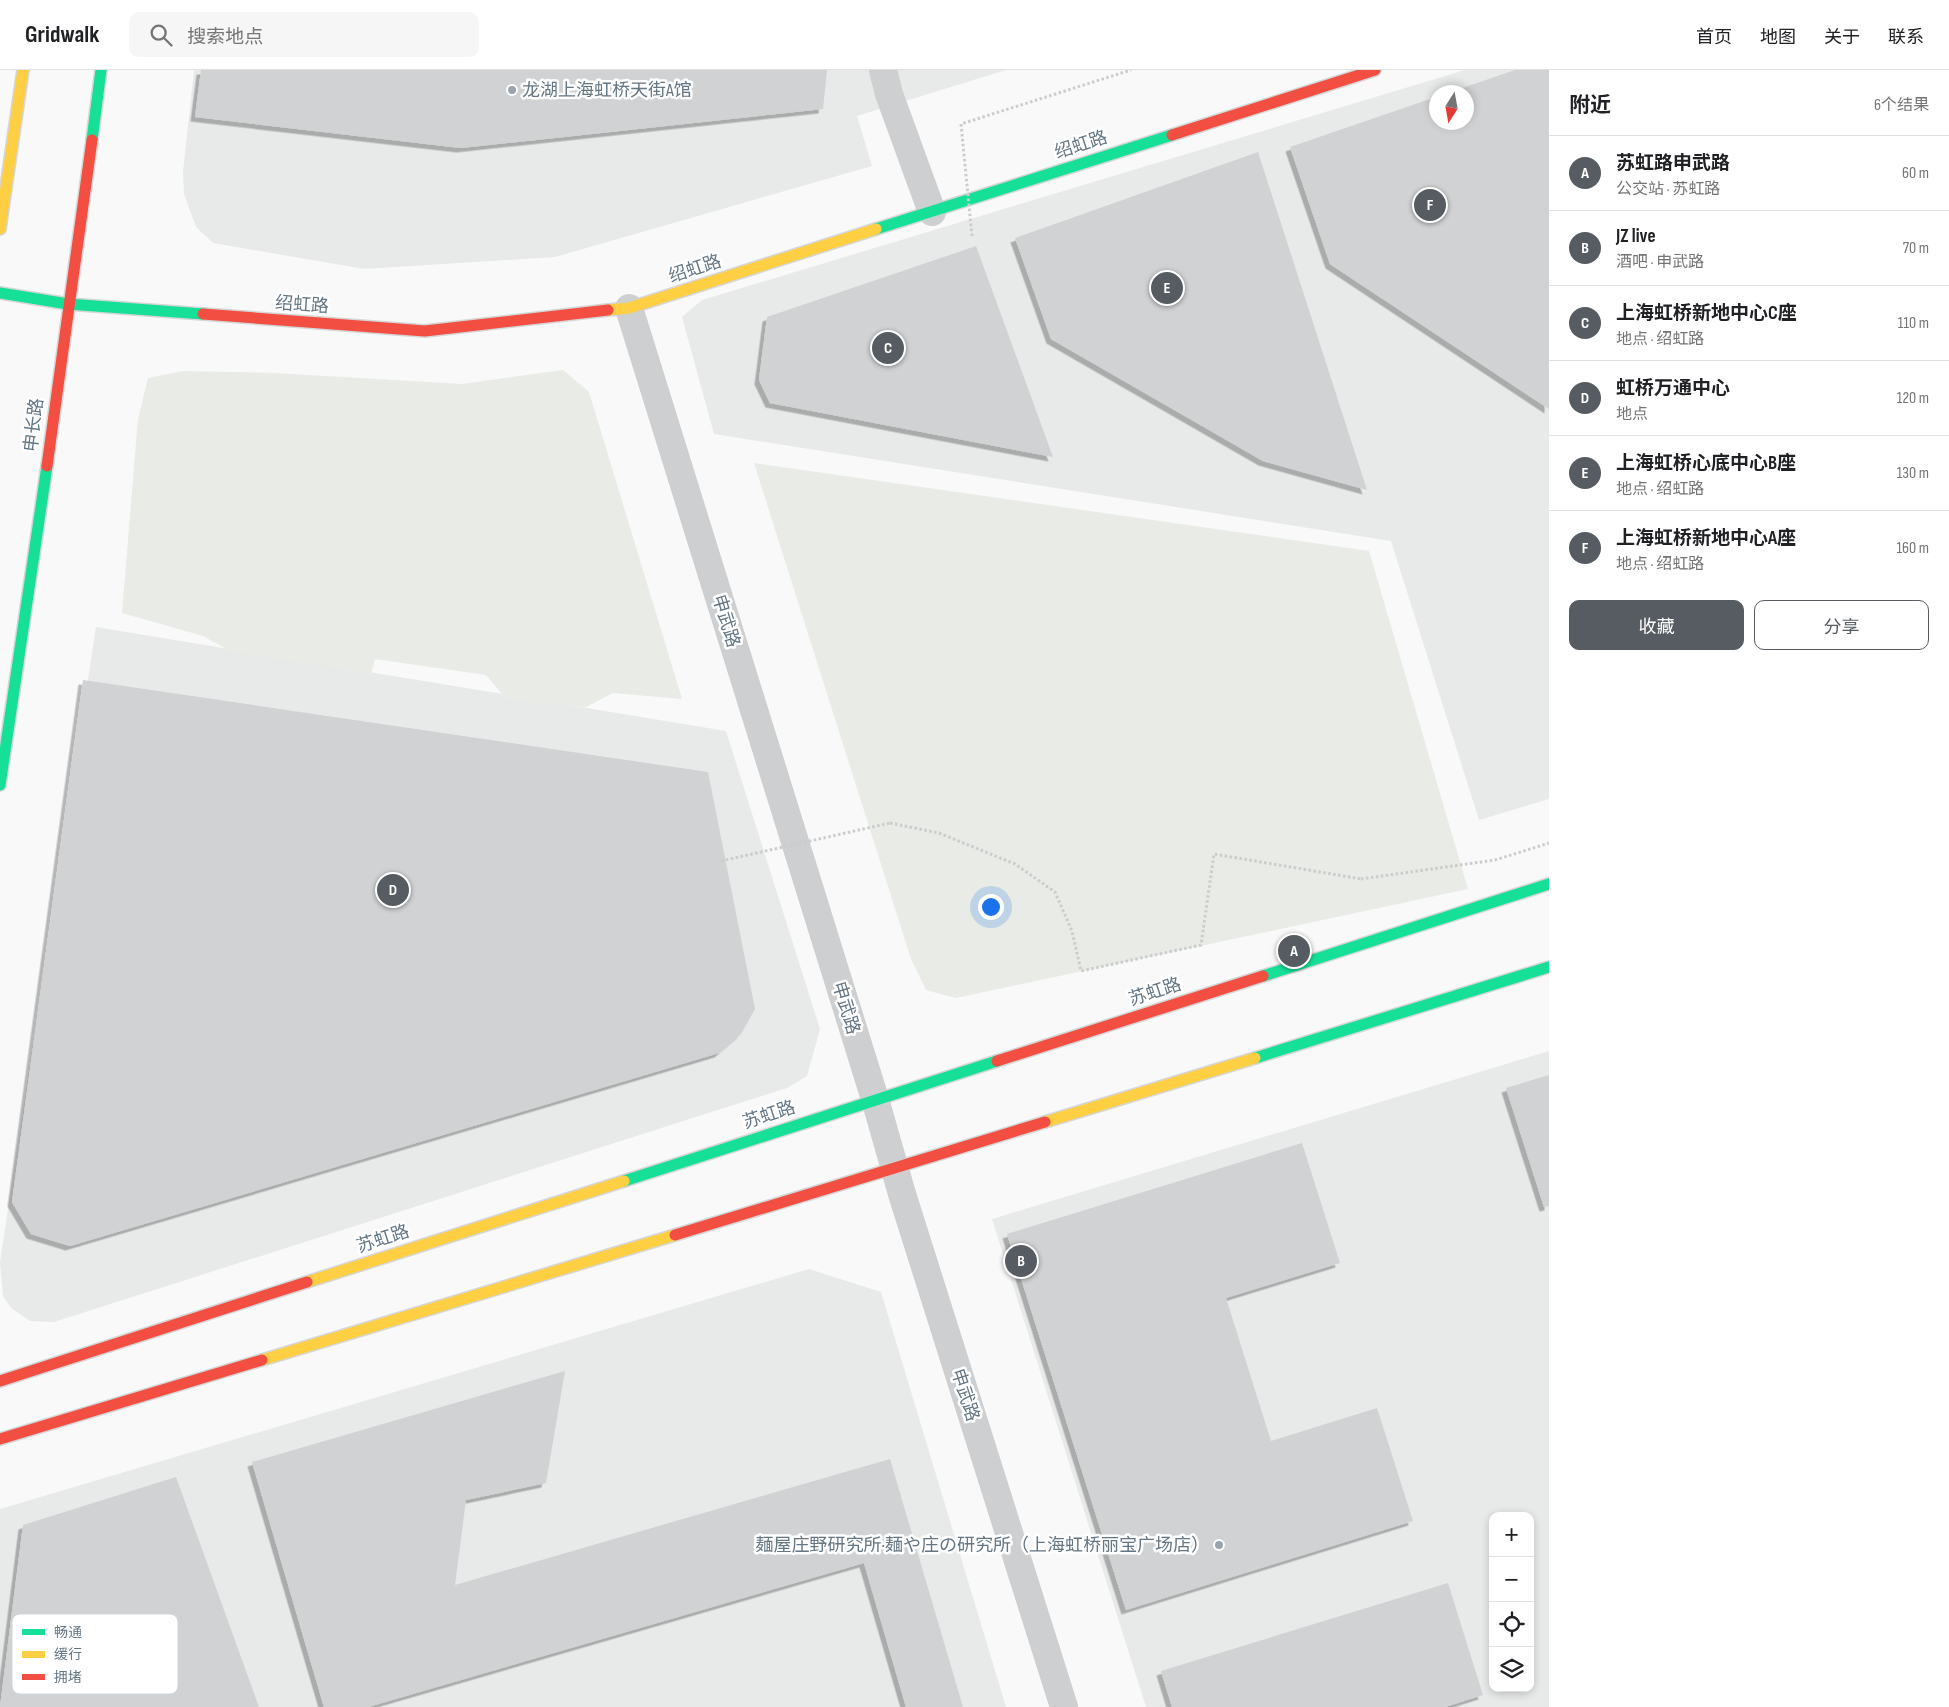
<!DOCTYPE html>
<html lang="zh">
<head>
<meta charset="utf-8">
<style>
  :root { --surface:#fff; --page:#f6f6f6; --text:#202124; --muted:#757577; --line:#e0e0e0; --accent:#565c61 }
  body { margin:0; font-family:"Sofia Sans Condensed","Noto Sans SC","Noto Sans JP",sans-serif; background:var(--page); color:var(--text) }
  .controls { position:absolute; right:15px; bottom:15px; display:grid; overflow:hidden; border-radius:10px; box-shadow:0 2px 8px #0003 }
  .controls button { width:45px; height:45px; display:grid; place-items:center; padding:0; border:0; border-bottom:1px solid var(--line); background:var(--surface); color:var(--text); font:25px sans-serif }
  .compass { position:absolute; left:1429px; top:15px; width:45px; height:45px; border-radius:50%; background:var(--surface); box-shadow:0 2px 8px #0003; rotate:191deg }
  .you { position:absolute; left:990px; top:836px; width:18px; height:18px; margin:-12px; border:4px solid #fff; border-radius:50%; background:#1a73e8; box-shadow:0 0 0 8px #1a73e833 }
  .badge { display:grid; place-items:center; width:32px; height:32px; border-radius:50%; background:var(--accent); color:#fff; font-size:16px; font-weight:700 }
  .pin { position:absolute; translate:-50% -50%; border:2px solid #fff; box-shadow:0 1px 5px #0006 }
  .list { margin:0; padding:0; list-style:none }
  h2 { display:flex; justify-content:space-between; align-items:center; height:65px; margin:0; padding:0 20px; font-size:21px }
  h2 small { font-size:16px; font-weight:400; color:var(--muted) }
  .list li { display:grid; grid-template-columns:32px 1fr auto; gap:15px; align-items:center; box-sizing:border-box; height:75px; padding:0 20px; border-top:1px solid var(--line) }
  .list b { display:block; font-size:19px; white-space:nowrap }
  .list p { margin:0; font-size:16px; white-space:nowrap; color:var(--muted) }
  .list em { font-size:16px; font-style:normal; color:var(--muted) }
  .actions { display:flex; gap:10px; padding:15px 20px }
  .actions a { flex:1; padding:11px 0; border:1px solid var(--accent); border-radius:10px; text-align:center; font-size:18px; color:var(--accent) }
  .actions .main { background:var(--accent); color:#fff }
  .icon { flex:none; width:28px; height:28px; fill:none; stroke:currentColor; stroke-width:2; stroke-linecap:round; stroke-linejoin:round }
  .map { position:relative; flex:none; width:1549px; height:1637px; overflow:hidden }
  header { display:flex; align-items:center; gap:30px; box-sizing:border-box; height:70px; padding:0 25px; background:var(--surface); border-bottom:1px solid var(--line) }
  header strong { font-size:24px }
  nav { display:flex; gap:28px; margin-inline-start:auto; font-size:18px }
  .search { width:350px; height:45px; background:var(--page); display:flex; align-items:center; gap:12px; box-sizing:border-box; padding:0 18px; border-radius:10px; color:var(--muted); font-size:19px }
  main { display:flex }
  aside { flex:1; background:var(--surface) }
  .map>svg:first-child { display:block }
  .built { fill:#e8e9e9; fill-rule:evenodd }
  .green { fill:#e8ebe6 }
  .building { fill:#d0d2d3; filter:url(#shadow) }
  .lines { fill:none; stroke-linecap:round; stroke-linejoin:round }
  .fast-casing { stroke:#d5d6d7; stroke-width:14 }
  .slow-casing { stroke:#d5d6d7; stroke-width:14 }
  .jam-casing { stroke:#d5d6d7; stroke-width:14 }
  .path { stroke:#cbcccd; stroke-width:3; stroke-dasharray:2.5 2.5; stroke-linecap:butt }
  .street { stroke:#cecfd0; stroke-width:28 }
  .fast { stroke:#16e098; stroke-width:11 }
  .slow { stroke:#ffcf43; stroke-width:11 }
  .jam { stroke:#f24e42; stroke-width:11 }
  .path-bridge { stroke:#cbcccd; stroke-width:3; stroke-dasharray:2.5 2.5; stroke-linecap:butt }
  .poi-dot { fill:#99a4ac; stroke:#fff; stroke-width:2 }
  .labels { text-anchor:middle; dominant-baseline:central; stroke-width:5; stroke-linejoin:round; paint-order:stroke }
  .poi-label { font-size:18px; fill:#657683; stroke:#fff; text-anchor:start }
  .street-label { font-size:18px; fill:#657683; stroke:#fff }
  .key { fill:#fff; stroke:#d1d6da; stroke-width:1 }
  .key-label { font-size:14px; fill:#657683 }
</style>
</head>
<body>
<header>
<strong>Gridwalk</strong>
<div class="search"><svg class="icon" aria-label="search" viewBox="0 0 24 24"><circle cx="10" cy="10" r="6"/><path d="M15 15l6 6"/></svg>搜索地点</div>
<nav><a>首页</a><a>地图</a><a>关于</a><a>联系</a></nav>
</header>
<main>
<div class="map">
<svg width="1549" height="1637" viewBox="0 0 1549 1637">
  <defs>
    <filter id="shadow"><feDropShadow dx="-4.5" dy="4.5" stdDeviation="0" flood-color="#0004"/></filter>
  </defs>
  <rect width="100%" height="100%" fill="#f9f9f9"/>
  <path class="built" d="M194 0H1006L857 46 872 96 555 187 364 199 213 173 196 157 184 124 183 102Z
    M1465 0H1549V729L1479 750 1391 471 714 364 682 247 702 230ZM1436 22H1466V52H1436Z
    M96 557 726 661 820 959 807 1006 787 1018 54 1252 30 1251 11 1238 3 1226 0 1192Z
    M1549 981V1637H1146L992 1149ZM1493 1446H1530V1618H1493Z
    M809 1199 881 1222 1006 1637H0V1439Z"/>
  <path class="green" d="M563 300 589 322 682 629 613 623 586 637 507 630 486 605 375 589 371 604 232 582 203 566 122 543 138 349 148 308 183 301 274 303 462 314Z
    M754 393 1369 481 1468 819 956 928 926 920 911 889Z"/>
  <path class="building" d="M201 0H827L823 39 461 78 195 47Z
    M1515 0H1549V339L1330 194 1290 77 1436 27V52H1466V22H1451Z
    M1258 82 1367 420 1263 391 1051 269 1015 168Z
    M976 176 1053 387 770 333 759 310 767 247Z
    M83 610 708 702 755 939 741 964 719 983 70 1176 31 1164 12 1132Z
    M1549 1005V1136L1544 1137 1506 1018Z
    M1302 1073 1340 1193 1226 1228 1271 1371 1377 1338 1413 1451 1126 1540 1007 1164Z
    M565 1301 546 1413 466 1430 455 1515 890 1389 963 1637H906L864 1493 368 1637H324L252 1392Z
    M176 1407 259 1637H0L23 1455Z
    M1448 1513 1483 1625 1445 1637H1172L1161 1601Z"/>
  <g class="lines">
    <defs>
      <path id="fast" d="M92 70 101 0
        M876 159 1172 65
        M0 223 68 234 203 244
        M0 715 47 396
        M1263 906 1549 814
        M1255 988 1549 897
        M624 1111 997 991"/>
      <path id="slow" d="M0 159 23 0
        M608 240 629 238 876 159
        M1045 1052 1255 988
        M307 1212 624 1111
        M262 1290 675 1165"/>
      <path id="jam" d="M1172 65 1375 0
        M203 244 425 261 608 240
        M47 396 92 70
        M997 991 1263 906
        M675 1165 1045 1052
        M0 1311 307 1212
        M0 1369 262 1290"/>
    </defs>
    <use href="#fast" class="fast-casing"/>
    <use href="#slow" class="slow-casing"/>
    <use href="#jam" class="jam-casing"/>
    <path class="path" d="M890 753 939 763 1015 794 1055 822 1072 861 1081 901 1201 875 1214 784 1361 809"/>
    <path class="street" d="M883 0 889 24 932 142
      M629 238 875 1029 902 1124 1064 1637"/>
    <use href="#fast" class="fast"/>
    <use href="#slow" class="slow"/>
    <use href="#jam" class="jam"/>
    <path class="path-bridge" d="M972 166 961 54 1131 0
      M721 791 890 753
      M1361 809 1495 790 1549 773"/>
  </g>
  <g class="poi-dot">
    <circle cx="512" cy="20" r="5"/>
    <circle cx="1219" cy="1475" r="5"/>
  </g>
  <g class="labels">
    <g class="poi-label">
      <text x="522" y="20">龙湖上海虹桥天街A馆</text>
      <text x="1209" y="1475" text-anchor="end">麺屋庄野研究所·麺や庄の研究所（上海虹桥丽宝广场店）</text>
    </g>
    <g class="street-label">
      <text transform="translate(1081 75) rotate(-18)">绍虹路</text>
      <text transform="translate(695 199) rotate(-18)">绍虹路</text>
      <text transform="translate(302 235) rotate(4)">绍虹路</text>
      <text transform="translate(34 355) rotate(-83)">申长路</text>
      <text transform="translate(726 551) rotate(73)">申武路</text>
      <text transform="translate(1155 922) rotate(-18)">苏虹路</text>
      <text transform="translate(846 938) rotate(73)">申武路</text>
      <text transform="translate(769 1045) rotate(-18)">苏虹路</text>
      <text transform="translate(383 1169) rotate(-18)">苏虹路</text>
      <text transform="translate(965 1325) rotate(72)">申武路</text>
    </g>
  </g>
  <rect x="12" y="1544" width="166" height="80" rx="8" class="key"/>
  <rect x="22" y="1559" width="23" height="6" fill="#16e098"/>
  <rect x="22" y="1581" width="23" height="7" fill="#ffcf43"/>
  <rect x="22" y="1604" width="23" height="6" fill="#f24e42"/>
  <g class="key-label">
    <text x="54" y="1567">畅通</text>
    <text x="54" y="1589">缓行</text>
    <text x="54" y="1612">拥堵</text>
  </g>
</svg>
<div class="controls">
<button>+</button>
<button>−</button>
<button><svg class="icon" aria-label="locate" viewBox="0 0 24 24"><circle cx="12" cy="12" r="6"/><path d="M12 2v4M12 18v4M2 12h4M18 12h4"/></svg></button>
<button><svg class="icon" aria-label="layers" viewBox="0 0 24 24"><path d="M12 4l9 5-9 5-9-5zM3 14l9 5 9-5"/></svg></button>
</div>
<svg class="compass" viewBox="-18 -18 36 36"><path d="M0-13l5 13h-10z" fill="#e53935"/><path d="M0 13l5-13h-10z" fill="#757577"/></svg>
<div class="you"></div>
<div class="pin badge" style="left:1294px;top:881px">A</div>
<div class="pin badge" style="left:1021px;top:1191px">B</div>
<div class="pin badge" style="left:888px;top:278px">C</div>
<div class="pin badge" style="left:393px;top:820px">D</div>
<div class="pin badge" style="left:1167px;top:218px">E</div>
<div class="pin badge" style="left:1430px;top:135px">F</div>
</div>
<aside>
<h2>附近<small>6个结果</small></h2>
<ul class="list">
<li><span class="badge">A</span><div><b>苏虹路申武路</b><p>公交站 · 苏虹路</p></div><em>60 m</em></li>
<li><span class="badge">B</span><div><b>JZ live</b><p>酒吧 · 申武路</p></div><em>70 m</em></li>
<li><span class="badge">C</span><div><b>上海虹桥新地中心C座</b><p>地点 · 绍虹路</p></div><em>110 m</em></li>
<li><span class="badge">D</span><div><b>虹桥万通中心</b><p>地点</p></div><em>120 m</em></li>
<li><span class="badge">E</span><div><b>上海虹桥心底中心B座</b><p>地点 · 绍虹路</p></div><em>130 m</em></li>
<li><span class="badge">F</span><div><b>上海虹桥新地中心A座</b><p>地点 · 绍虹路</p></div><em>160 m</em></li>
</ul>
<div class="actions"><a class="main">收藏</a><a>分享</a></div>
</aside>
</main>
</body>
</html>
